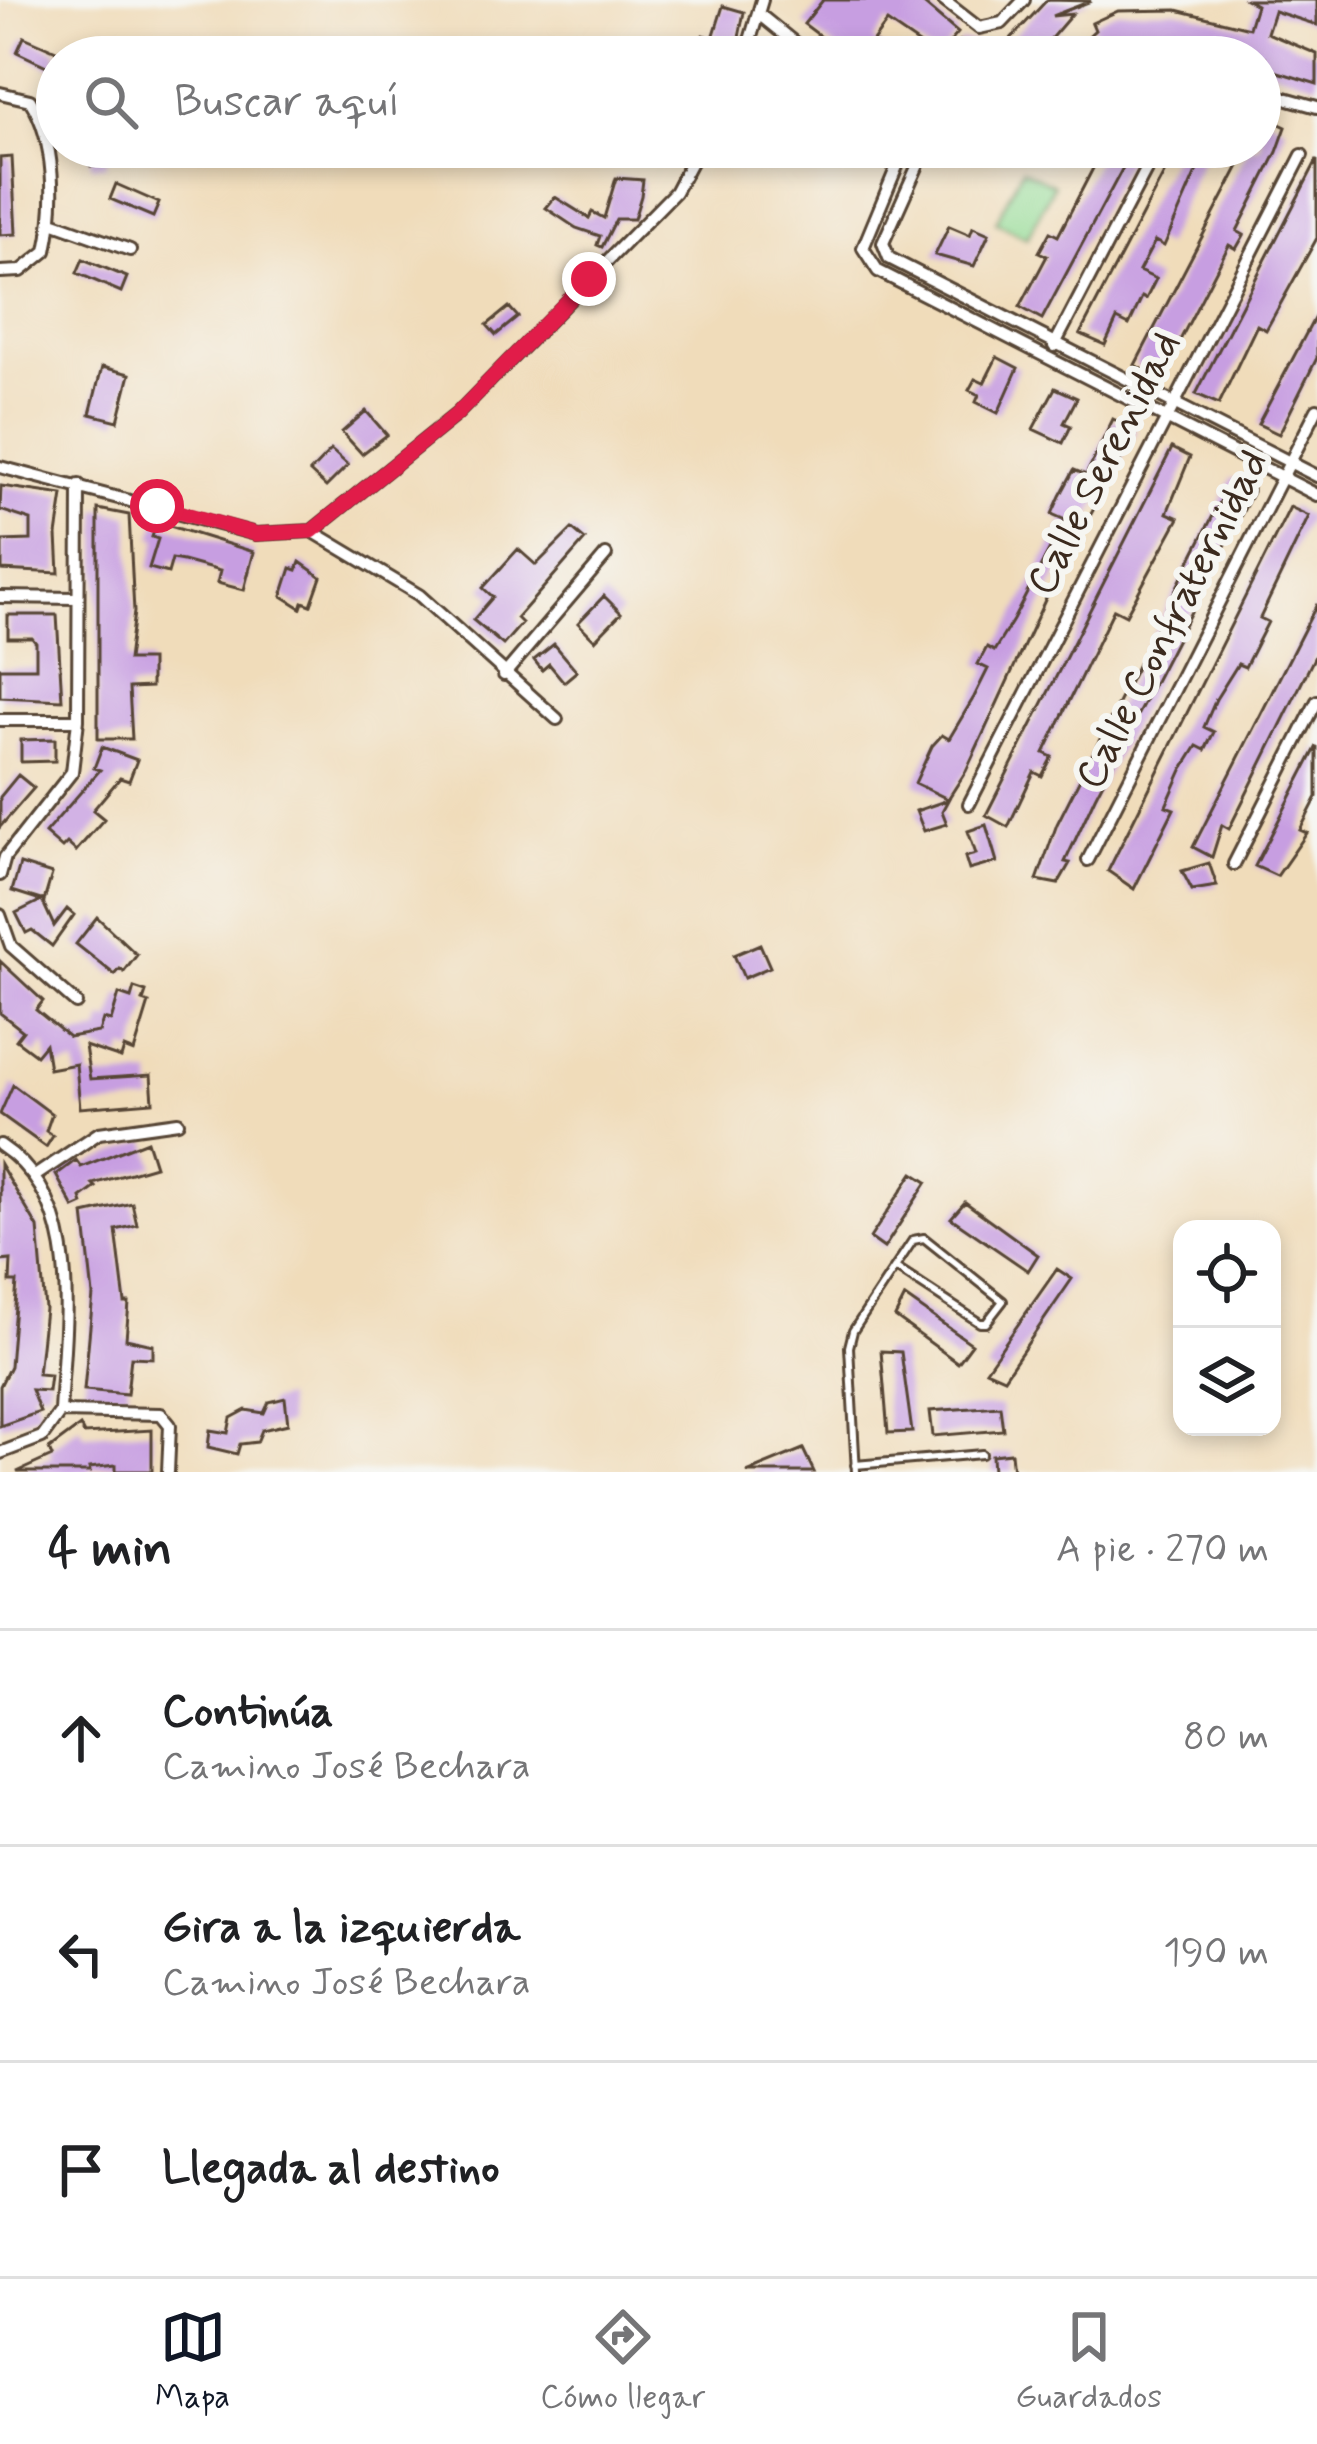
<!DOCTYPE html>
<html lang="es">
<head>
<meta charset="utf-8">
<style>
  :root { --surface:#fff; --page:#f6f6f6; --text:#202124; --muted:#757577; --line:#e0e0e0; --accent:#111827 }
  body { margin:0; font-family:Mynerve,sans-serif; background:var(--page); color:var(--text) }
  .controls { position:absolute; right:36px; bottom:36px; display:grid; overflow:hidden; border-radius:24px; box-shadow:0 6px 18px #0003 }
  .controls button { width:108px; height:108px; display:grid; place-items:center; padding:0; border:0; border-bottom:3px solid var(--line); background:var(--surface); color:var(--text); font:60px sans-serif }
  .stop { position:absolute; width:36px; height:36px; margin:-27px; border:9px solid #e11d48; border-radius:50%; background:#fff }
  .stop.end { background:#e11d48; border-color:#fff; box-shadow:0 3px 12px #0008 }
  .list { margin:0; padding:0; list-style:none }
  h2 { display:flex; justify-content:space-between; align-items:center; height:156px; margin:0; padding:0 48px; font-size:51px }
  h2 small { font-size:39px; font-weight:400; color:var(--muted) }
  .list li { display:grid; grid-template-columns:78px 1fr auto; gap:36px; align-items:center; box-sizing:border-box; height:216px; padding:0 48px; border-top:3px solid var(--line) }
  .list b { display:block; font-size:45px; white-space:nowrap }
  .list p { margin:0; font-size:39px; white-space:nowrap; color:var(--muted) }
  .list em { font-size:39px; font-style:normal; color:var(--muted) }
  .icon { flex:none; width:66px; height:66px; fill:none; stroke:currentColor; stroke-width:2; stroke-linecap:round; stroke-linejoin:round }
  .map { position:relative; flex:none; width:1317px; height:1472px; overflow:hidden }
  .search { position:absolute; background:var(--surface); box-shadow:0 6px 18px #0003; left:36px; right:36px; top:36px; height:132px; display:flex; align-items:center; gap:30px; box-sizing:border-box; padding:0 42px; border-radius:66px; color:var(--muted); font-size:45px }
  .sheet { height:804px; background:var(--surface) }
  nav { display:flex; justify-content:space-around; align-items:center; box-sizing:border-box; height:168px; border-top:3px solid var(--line); background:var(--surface); font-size:33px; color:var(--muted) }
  nav a { display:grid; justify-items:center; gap:6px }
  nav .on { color:var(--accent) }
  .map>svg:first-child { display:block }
  .green { fill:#96dc96; stroke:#68835a; stroke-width:3 }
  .building { fill:#c79ee1 }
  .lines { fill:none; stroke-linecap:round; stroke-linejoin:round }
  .service-casing { stroke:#564535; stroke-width:12 }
  .minor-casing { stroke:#564535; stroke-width:16 }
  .service { stroke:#fff; stroke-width:6 }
  .minor { stroke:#fff; stroke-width:10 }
  .route { stroke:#e11d48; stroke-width:15 }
  .labels { text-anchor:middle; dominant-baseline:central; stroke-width:12; stroke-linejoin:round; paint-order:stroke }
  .street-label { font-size:42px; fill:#3b2a1e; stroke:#f6f6f2 }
</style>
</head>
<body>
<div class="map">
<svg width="1317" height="1472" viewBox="0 0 1317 1472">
  <rect width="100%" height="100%" fill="#f6f6f2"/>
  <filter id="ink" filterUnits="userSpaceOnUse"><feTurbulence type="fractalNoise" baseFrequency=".00833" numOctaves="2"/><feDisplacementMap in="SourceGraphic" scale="24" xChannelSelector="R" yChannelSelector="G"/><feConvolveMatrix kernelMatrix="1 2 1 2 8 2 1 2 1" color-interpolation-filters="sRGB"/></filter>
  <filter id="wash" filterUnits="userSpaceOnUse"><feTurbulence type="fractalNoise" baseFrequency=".004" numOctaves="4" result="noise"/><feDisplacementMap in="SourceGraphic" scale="48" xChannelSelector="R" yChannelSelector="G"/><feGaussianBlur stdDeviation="2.7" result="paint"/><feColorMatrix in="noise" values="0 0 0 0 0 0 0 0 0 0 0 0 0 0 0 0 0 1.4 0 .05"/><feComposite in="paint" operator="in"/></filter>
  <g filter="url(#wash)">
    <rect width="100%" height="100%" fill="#f0dcba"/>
    <path class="green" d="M1022 169 1054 185 1027 238 996 222Z"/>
    <g id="blocks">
      <path class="building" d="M823 0H919L958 33 938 57 887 22 873 41 896 57H848L804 24Z
        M1047 0 1091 1 1052 16 1072 14 1035 57H1019L1005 45Z
        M1247 0H1317V25L1274 11 1267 33 1317 54V84L1262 67 1265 57 1172 40 1150 38 1152 45 1131 50 1130 44 1102 57H1080L1073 50 1095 30 1092 23 1118 11 1177 10 1249 28 1256 5Z
        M723 6 744 12 735 57 697 51 703 35 713 38Z
        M24 37 56 51 57 71 17 52Z
        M960 41 976 43 975 49 998 46 1000 57H957Z
        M1263 116 1286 127 1277 152 1237 231 1244 235 1236 249 1229 245 1160 379 1135 365 1249 147H1260Z
        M90 147H106L107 165 91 166Z
        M1104 147H1134L1042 319 1020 307 1047 256 1039 252 1050 232 1058 236Z
        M1178 147H1207L1164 246 1155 241 1139 271 1156 279 1146 299 1142 297 1129 325 1117 319 1105 345 1080 334Z
        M12 157 16 234 0 235V158Z
        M1317 160V238L1266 330 1257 325 1219 404 1196 394Z
        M616 178 643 180 641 196 634 219H616L602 247 597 245 600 236 576 228 546 208 555 197 589 218 592 212 604 218Z
        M116 184 159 203 153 217 110 199Z
        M949 226 970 235 973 227 989 234 974 266 935 255Z
        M83 259 127 277 121 292 77 273Z
        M509 307 518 317 496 335 487 325Z
        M1317 313V358L1279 434 1258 424Z
        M997 357 1018 368 998 413 976 402 979 395 969 390 975 379 984 383Z
        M102 367 130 374 118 421 90 414Z
        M1055 388 1077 398 1064 423 1071 426 1063 443 1033 429Z
        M366 411 387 435 362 454 342 432Z
        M1113 419 1137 430 1051 587 966 771 948 799 915 783 932 746 942 735 949 739 974 697 988 669 978 664 987 647 994 651 1013 620 1065 520 1052 514 1060 496 1074 470 1086 475Z
        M1172 448 1190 457 1167 513 1179 518 1126 615 1114 609 1044 753 1052 757 1042 776 1034 772 1008 827 986 815Z
        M331 450 348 465 326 487 310 472Z
        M1232 478 1253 486V492L1095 797 1065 862 1070 863 1058 884 1037 880 1057 824Z
        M1 486 63 495 57 535 59 573 2 570V541L31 540V520L0 510Z
        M1290 507 1309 516 1260 618 1268 622 1245 667 1238 664 1216 699 1204 727 1214 732 1205 750 1197 746 1182 770 1166 806 1174 809 1134 889 1108 871Z
        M98 509 129 515 134 612 128 660H151V687L129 688 132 739H98Z
        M157 522 254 552 244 590 217 583 220 571 183 561 172 559 168 573 149 568 158 539 152 537Z
        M572 529 585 540 517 618 522 623 503 645 473 620 493 597 483 588 518 549 536 565Z
        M300 562 321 577 311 605 303 602 301 608 282 596 291 568 297 570Z
        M604 596 621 613 595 640 578 623Z
        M1317 604V652L1229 829 1222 825 1212 857 1193 847Z
        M8 615H57L62 700 0 697V668H36V643L32 638H8Z
        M554 644 577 671 564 682 549 664 542 670 534 660Z
        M55 739V761L21 762V740Z
        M1317 746V797L1300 830 1307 833 1277 876 1255 866Z
        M102 747 137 760 129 781 120 778 93 810 104 819 76 851 67 843 62 848 45 833 100 770 94 768Z
        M18 775 34 788 0 827V797Z
        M948 800 942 811 947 824 924 831 916 811Z
        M986 825 997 862 969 870 965 857 976 854 968 831Z
        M1209 863 1217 886 1192 890 1182 871Z
        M20 864 52 874 44 901 12 891Z
        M42 900 54 926 67 909 74 915 52 946 32 930 26 933 16 913Z
        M97 917 137 955 124 972 120 969 115 975 76 944Z
        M760 944 770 967 744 978 734 955Z
        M0 961 43 1001 36 1010 69 1037 99 1032 103 1019 111 1021 119 994 131 998 134 988 146 992 143 1001 149 1003 134 1052 124 1048 121 1058 85 1046 90 1079 151 1075 153 1102 80 1108 76 1064 49 1069 45 1044 36 1055 16 1040 23 1031 0 1013Z
        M13 1085 52 1114 46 1131 53 1136 46 1147 0 1114Z
        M147 1141 155 1166 93 1184 96 1187 81 1198 83 1204 74 1208 56 1175 76 1160 81 1167Z
        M0 1164 38 1228 45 1309 38 1374 50 1375 48 1391 31 1390 40 1412 0 1426V1386L10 1366 17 1282H10L11 1260 0 1261Z
        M913 1173 927 1182 884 1248 870 1238Z
        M965 1202 1038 1255 1028 1271 951 1218Z
        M132 1203 137 1225 116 1230 125 1303H129L126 1339 153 1345V1358L131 1357 127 1394 84 1390 93 1295 84 1214Z
        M1057 1269 1072 1279 1004 1378 986 1370Z
        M905 1297 972 1344 958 1363 895 1317Z
        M881 1351 901 1352 912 1432 888 1433Z
        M285 1398 288 1424 262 1430 257 1442 240 1444 237 1454 208 1447 210 1430 228 1433 231 1418 246 1410 264 1413 269 1402Z
        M1000 1406 1003 1430 933 1436 930 1411Z
        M80 1426 84 1434 152 1430V1471H116V1465L89 1468 90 1472H17L52 1456 49 1449Z
        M803 1449 814 1472H747Z
        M1011 1453 1013 1472H993L992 1455Z"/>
    </g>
  </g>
  <g filter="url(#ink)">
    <use href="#blocks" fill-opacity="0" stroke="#564535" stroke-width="3"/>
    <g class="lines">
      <defs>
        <path id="service" d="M855 1465 982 1454
          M856 1472 849 1347 853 1331 913 1240 924 1238 1003 1301 986 1323H980L896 1268"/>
        <path id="minor" d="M943 0 979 28 1002 23 1024 0
          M760 15 812 57
          M745 57 762 0
          M1260 91 1317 107
          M0 93 30 100C56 141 56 204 46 251L21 271 0 272
          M905 147 863 248 878 271 1317 495
          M921 147 922 156 883 243 889 258 1317 476
          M966 147H1023
          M52 222 130 250
          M1054 346 1158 147
          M0 467 256 534 312 531 457 414 675 192 699 147
          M312 531 419 595 557 719
          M0 597 77 598
          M504 675 606 555
          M0 720H78
          M969 804 1302 155
          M1088 860 1317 409
          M1234 864 1317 701
          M0 875 5 857 72 772 78 720 79 485
          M0 915 11 946 76 1003
          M0 1145C87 1202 64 1323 60 1412
          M35 1176 99 1133 178 1122
          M60 1412 161 1414 170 1425 168 1472
          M0 1453 42 1437 60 1412"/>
      </defs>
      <use href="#service" class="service-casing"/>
      <use href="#minor" class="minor-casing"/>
      <use href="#service" class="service"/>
      <use href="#minor" class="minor"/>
    </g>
  </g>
  <g class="lines" filter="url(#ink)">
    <path class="route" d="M157 506 256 534 312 531 457 414 589 279"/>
  </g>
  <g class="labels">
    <g class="street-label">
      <text transform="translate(1105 464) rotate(-63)">Calle Serenidad</text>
      <text transform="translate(1173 620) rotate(-63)">Calle Confraternidad</text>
    </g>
  </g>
</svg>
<div class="controls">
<button><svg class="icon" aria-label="locate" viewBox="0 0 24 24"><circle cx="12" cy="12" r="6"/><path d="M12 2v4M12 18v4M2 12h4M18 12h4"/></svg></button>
<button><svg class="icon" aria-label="layers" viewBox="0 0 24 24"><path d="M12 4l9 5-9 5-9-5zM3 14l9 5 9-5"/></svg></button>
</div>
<div class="stop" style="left:157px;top:506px"></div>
<div class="stop end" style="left:589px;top:279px"></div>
<div class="search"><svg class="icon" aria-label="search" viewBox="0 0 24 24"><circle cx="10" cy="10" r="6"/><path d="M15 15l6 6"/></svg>Buscar aquí</div>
</div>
<section class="sheet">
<h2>4 min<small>A pie · 270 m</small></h2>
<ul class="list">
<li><svg class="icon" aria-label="ahead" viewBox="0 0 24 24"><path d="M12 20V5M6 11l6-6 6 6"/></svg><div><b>Continúa</b><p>Camino José Bechara</p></div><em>80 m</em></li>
<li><svg class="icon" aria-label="left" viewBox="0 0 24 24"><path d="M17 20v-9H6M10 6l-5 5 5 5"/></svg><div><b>Gira a la izquierda</b><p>Camino José Bechara</p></div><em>190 m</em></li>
<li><svg class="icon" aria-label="arrive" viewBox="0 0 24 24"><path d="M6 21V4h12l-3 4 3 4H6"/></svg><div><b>Llegada al destino</b></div></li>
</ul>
</section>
<nav>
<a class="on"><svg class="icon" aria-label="map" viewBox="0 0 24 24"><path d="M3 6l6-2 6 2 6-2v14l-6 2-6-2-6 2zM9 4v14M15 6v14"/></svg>Mapa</a>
<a><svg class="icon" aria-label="directions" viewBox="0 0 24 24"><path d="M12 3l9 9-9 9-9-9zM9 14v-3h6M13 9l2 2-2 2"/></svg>Cómo llegar</a>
<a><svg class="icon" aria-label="saved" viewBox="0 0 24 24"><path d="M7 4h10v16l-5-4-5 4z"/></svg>Guardados</a>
</nav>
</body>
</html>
